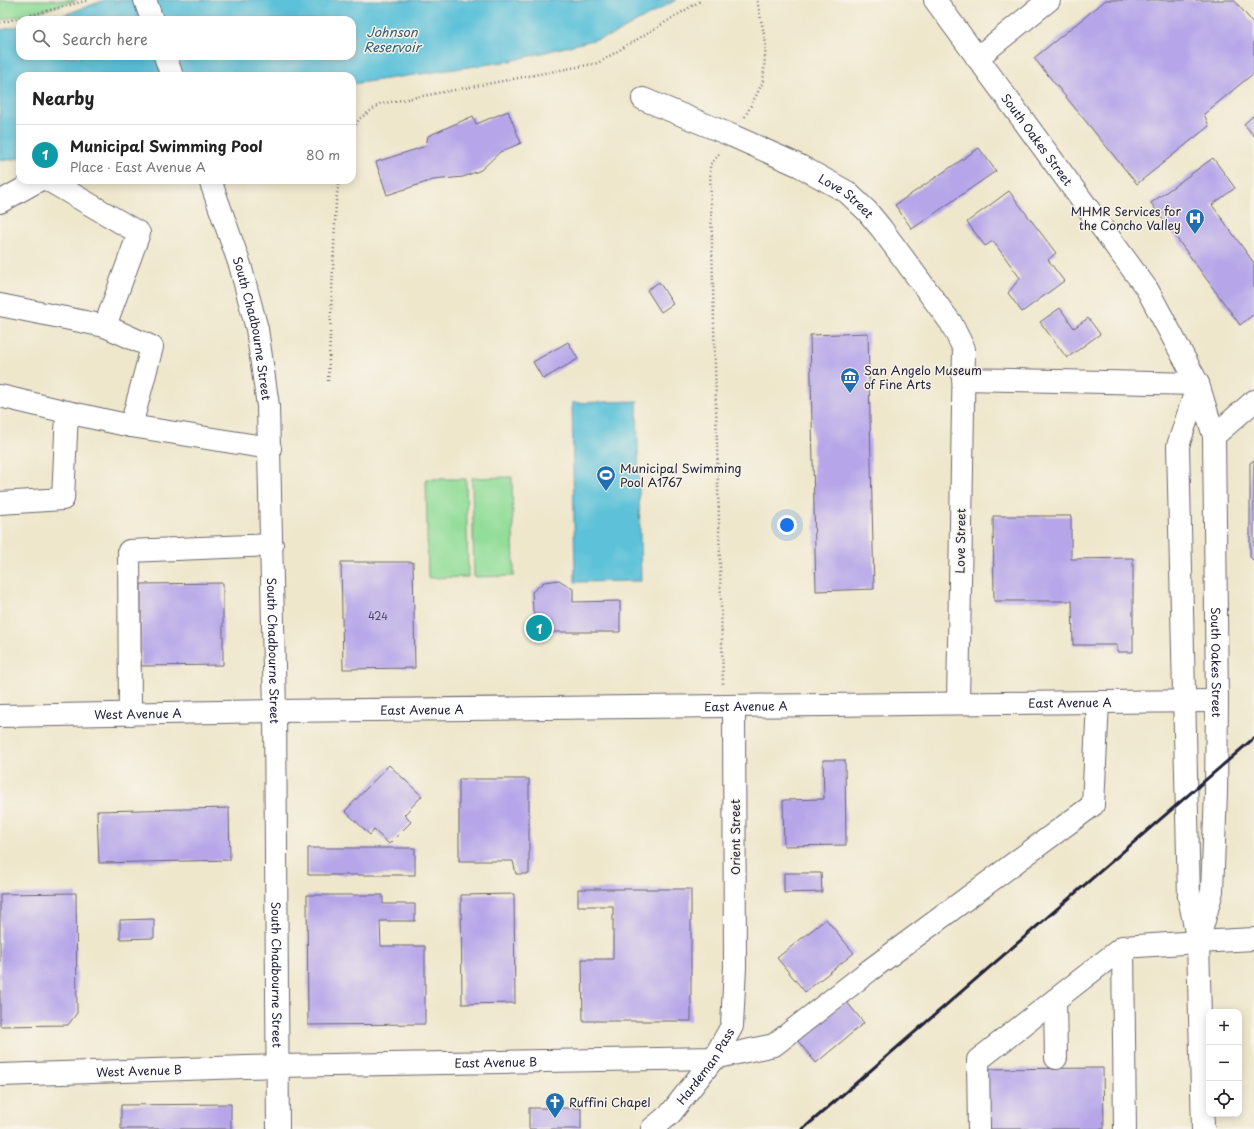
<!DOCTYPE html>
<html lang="en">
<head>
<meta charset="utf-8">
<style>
  :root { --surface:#fff; --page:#f6f6f6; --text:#222; --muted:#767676; --line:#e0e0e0; --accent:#1f6fb2 }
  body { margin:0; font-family:"Playpen Sans",sans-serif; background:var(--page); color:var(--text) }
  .controls { position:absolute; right:12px; bottom:12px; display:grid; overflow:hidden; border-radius:8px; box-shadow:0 2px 10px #0003 }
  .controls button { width:36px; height:36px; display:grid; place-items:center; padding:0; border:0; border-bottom:1px solid var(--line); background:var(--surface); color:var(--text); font:20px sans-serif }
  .you { position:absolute; left:787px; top:525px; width:14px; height:14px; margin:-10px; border:3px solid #fff; border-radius:50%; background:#1a73e8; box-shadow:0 0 0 6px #1a73e833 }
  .badge { display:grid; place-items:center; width:26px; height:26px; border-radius:50%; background:var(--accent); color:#fff; font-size:13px; font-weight:700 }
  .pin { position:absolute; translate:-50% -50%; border:2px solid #fff; box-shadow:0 1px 4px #0006 }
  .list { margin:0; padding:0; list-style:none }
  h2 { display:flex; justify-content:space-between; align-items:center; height:52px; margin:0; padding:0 16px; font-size:17px }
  h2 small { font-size:13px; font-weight:400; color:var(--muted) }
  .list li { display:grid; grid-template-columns:26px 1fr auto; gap:12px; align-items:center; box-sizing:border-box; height:60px; padding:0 16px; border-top:1px solid var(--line) }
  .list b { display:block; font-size:15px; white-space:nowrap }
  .list p { margin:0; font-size:13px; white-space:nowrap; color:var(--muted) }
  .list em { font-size:13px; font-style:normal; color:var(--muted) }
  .icon { flex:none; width:22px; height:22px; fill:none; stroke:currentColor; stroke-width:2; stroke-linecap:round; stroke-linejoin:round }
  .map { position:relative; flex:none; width:1254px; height:1129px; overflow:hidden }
  .search { position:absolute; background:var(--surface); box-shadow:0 2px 10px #0003; left:16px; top:16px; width:340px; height:44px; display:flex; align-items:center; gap:10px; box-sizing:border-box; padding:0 14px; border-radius:12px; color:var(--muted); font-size:15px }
  .panel { position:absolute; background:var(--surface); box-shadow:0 2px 10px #0003; left:16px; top:72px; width:340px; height:112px; border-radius:12px }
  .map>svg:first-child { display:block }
  .green { fill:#92dd99; stroke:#5a806a }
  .water { fill:#5bc1d9; stroke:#3e728a }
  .building { fill:#b6a6e9 }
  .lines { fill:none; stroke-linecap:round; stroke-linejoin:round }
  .minor-casing { stroke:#6a676e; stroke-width:24 }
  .major-casing { stroke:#6a676e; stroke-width:24 }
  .path { stroke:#6a676e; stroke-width:2.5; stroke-dasharray:1 3; stroke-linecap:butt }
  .minor { stroke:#fff; stroke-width:22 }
  .major { stroke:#fff; stroke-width:22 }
  .rail { stroke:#22223b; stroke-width:3 }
  .labels { text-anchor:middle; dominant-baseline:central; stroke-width:3; stroke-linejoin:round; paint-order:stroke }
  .number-label { font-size:10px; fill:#474366 }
  .street-label { font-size:12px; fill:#22223b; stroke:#f7f3e8 }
  .poi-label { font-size:12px; fill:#22223b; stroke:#f7f3e8; text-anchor:start }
  .water-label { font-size:13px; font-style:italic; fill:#365a72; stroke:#f7f3e8 }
</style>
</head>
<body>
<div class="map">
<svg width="1254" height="1129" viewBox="0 0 1254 1129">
  <rect width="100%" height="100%" fill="#f7f3e8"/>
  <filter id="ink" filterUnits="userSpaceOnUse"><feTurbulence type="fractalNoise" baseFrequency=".025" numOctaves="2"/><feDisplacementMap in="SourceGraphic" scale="8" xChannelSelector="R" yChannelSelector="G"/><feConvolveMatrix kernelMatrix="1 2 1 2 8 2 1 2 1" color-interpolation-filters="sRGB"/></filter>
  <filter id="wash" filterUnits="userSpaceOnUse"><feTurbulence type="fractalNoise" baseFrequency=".012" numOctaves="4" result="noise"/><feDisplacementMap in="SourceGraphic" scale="16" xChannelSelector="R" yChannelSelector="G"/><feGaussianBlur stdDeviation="0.9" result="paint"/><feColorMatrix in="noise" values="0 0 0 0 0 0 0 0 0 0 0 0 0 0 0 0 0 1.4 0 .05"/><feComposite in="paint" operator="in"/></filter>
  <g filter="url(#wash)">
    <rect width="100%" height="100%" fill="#efe7cc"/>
    <path class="green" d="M0 0H77L41 11 0 20Z
      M512 477 514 576 474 577 472 478Z
      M426 479H466L468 577 428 578Z"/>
    <path class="water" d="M105 0H676L613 35 510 61 352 84V76H20V158L0 161V30L20 26V56H352V20H50Z
      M637 401 641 581 575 582 572 403Z"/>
    <g id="blocks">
      <path class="building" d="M1106 0H1234L1254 24V73L1204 114 1209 126 1137 184 1034 58Z
        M508 111 521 143 500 152 481 170 463 177 433 180 387 195 376 162 426 146 428 136 473 116 476 124Z
        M1254 115V136L1244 124Z
        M979 148 996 171 912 229 895 205Z
        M1213 158 1235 188 1212 205 1254 263V314L1240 325 1151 203Z
        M1009 191 1056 253 1048 260 1064 281 1022 312 1008 293 1020 278 993 241 985 246 967 222Z
        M659 282 673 304 661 312 647 290Z
        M1060 308 1074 328 1088 318 1100 334 1067 358 1040 322Z
        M868 333 874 589 816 591 810 335Z
        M568 342 578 359 543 379 533 362Z
        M1254 460V561L1250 557V463Z
        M993 516H1071V559L1133 558V652H1117V645H1073L1072 601H994Z
        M341 562H413L415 668 343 669Z
        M559 580 573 589V602L620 601V632H552V622H546L533 612 532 592 544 582Z
        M223 583V665L141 666V584Z
        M823 760H845L846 845 784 846 783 800 824 799Z
        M389 765 422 796 404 815 411 822 389 844 374 830 370 835 345 811Z
        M459 779H529V874H516L513 861H459Z
        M229 808 230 860 99 863 97 811Z
        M308 848H415V875H308Z
        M784 873H821L822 892 784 893Z
        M578 889H691V1021H583L582 959H613V906H578Z
        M76 893 77 1013 68 1025 0 1026V894Z
        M514 894 515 1003 462 1004 461 895Z
        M307 895H383V904H415V921H380L381 946H425V1024L308 1025Z
        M154 919V938L120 939V920Z
        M826 919 854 953 805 992 777 958Z
        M846 1001 864 1023 816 1063 797 1040Z
        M1103 1068 1104 1129H982L981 1069Z
        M231 1104V1129H121V1105Z
        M529 1108H581V1129H529Z"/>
    </g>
  </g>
  <g filter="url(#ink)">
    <use href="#blocks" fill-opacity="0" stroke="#6a676e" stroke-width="1"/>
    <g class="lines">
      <defs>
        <g id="minor">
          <path id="s1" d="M935 0 1147 289 1198 384 1214 436 1217 701 1216 793 1212 891 1198 942"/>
          <path d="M977 58 1049 0"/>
          <path id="s2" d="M643 99 733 136 800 166 847 192 867 211 881 228 951 323 964 349 958 703"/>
          <path d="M48 180 139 233 105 326 152 347 131 426"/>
          <path d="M0 202 39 180"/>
          <path d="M0 305 105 326"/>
          <path d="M963 379 1198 384"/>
          <path d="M1198 384 1178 446 1189 897 1198 942 1203 1129"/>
          <path d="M0 396 67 412 131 426 270 448"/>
          <path d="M1214 436 1254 401"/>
          <path d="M0 503 63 499 67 412"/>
          <path d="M130 714 129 551 272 545"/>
          <path id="s3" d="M0 716 275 711 1098 702 1217 701"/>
          <path d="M1123 947 1125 1129"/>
          <path d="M1055 1000 1056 1058"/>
          <path id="s4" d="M0 1075 278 1066 714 1058 774 1045 870 970 1093 805 1098 702"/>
          <path id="s5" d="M652 1129 671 1113 714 1058 732 1026 735 967 734 706"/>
          <path d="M979 1129 978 1060 1123 947 1198 942 1254 939"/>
        </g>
        <g id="major">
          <path d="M145 0 152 20"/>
          <path d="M165 56 172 76"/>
          <path id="s6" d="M210 180 240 265 257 329 268 406 275 711 278 1129"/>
        </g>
      </defs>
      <use href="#minor" class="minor-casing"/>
      <use href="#major" class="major-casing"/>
      <path class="path" d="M0 23 89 0
        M745 117 763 82 766 44 757 0
        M352 132 359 119 380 104 598 63 702 0
        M719 154 710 165 723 684
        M328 381 336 201 339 180"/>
      <use href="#minor" class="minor"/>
      <use href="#major" class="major"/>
      <path class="rail" d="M803 1129 1254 738"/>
    </g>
  </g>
  <defs>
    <symbol id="hospital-pin" viewBox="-11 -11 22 30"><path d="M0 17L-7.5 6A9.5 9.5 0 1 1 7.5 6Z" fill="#1f6fb2" stroke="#f7f3e8"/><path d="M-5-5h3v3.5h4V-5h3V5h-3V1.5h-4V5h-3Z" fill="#fff"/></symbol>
    <symbol id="museum-pin" viewBox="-11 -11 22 30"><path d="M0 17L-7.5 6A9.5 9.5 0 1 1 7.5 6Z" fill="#1f6fb2" stroke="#f7f3e8"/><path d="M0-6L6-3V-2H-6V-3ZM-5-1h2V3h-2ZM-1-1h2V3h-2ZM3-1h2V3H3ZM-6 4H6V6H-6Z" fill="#fff"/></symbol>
    <symbol id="stadium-pin" viewBox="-11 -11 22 30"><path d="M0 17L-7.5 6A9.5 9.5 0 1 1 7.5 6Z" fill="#1f6fb2" stroke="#f7f3e8"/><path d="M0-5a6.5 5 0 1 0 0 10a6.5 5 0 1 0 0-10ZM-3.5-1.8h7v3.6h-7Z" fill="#fff"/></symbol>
    <symbol id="church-pin" viewBox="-11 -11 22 30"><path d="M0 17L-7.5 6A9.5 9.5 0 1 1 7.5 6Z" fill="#1f6fb2" stroke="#f7f3e8"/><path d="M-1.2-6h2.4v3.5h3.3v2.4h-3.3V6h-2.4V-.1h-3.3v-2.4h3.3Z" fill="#fff"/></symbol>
  </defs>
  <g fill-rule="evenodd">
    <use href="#hospital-pin" x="1184" y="207" width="22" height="30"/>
    <use href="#museum-pin" x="839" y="366" width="22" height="30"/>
    <use href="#stadium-pin" x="595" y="464" width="22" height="30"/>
    <use href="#church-pin" x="544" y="1091" width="22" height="30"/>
  </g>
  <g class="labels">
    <g class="number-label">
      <text x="378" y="615">424</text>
    </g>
    <g class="street-label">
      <text stroke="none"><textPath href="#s1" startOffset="173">South Oakes Street</textPath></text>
      <text stroke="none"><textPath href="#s2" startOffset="226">Love Street</textPath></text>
      <text stroke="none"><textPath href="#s6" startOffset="155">South Chadbourne Street</textPath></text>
      <text transform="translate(960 541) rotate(-89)">Love Street</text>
      <text stroke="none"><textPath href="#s6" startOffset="479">South Chadbourne Street</textPath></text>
      <text stroke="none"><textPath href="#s1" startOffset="747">South Oakes Street</textPath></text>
      <text stroke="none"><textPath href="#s3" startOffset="1070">East Avenue A</textPath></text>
      <text stroke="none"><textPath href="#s3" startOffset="746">East Avenue A</textPath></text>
      <text stroke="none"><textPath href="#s3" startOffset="422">East Avenue A</textPath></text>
      <text stroke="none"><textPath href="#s3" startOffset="138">West Avenue A</textPath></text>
      <text transform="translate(735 837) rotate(-90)">Orient Street</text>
      <text stroke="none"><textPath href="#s6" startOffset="803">South Chadbourne Street</textPath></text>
      <text stroke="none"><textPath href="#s4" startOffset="496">East Avenue B</textPath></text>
      <text stroke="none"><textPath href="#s5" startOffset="83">Hardeman Pass</textPath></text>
      <text stroke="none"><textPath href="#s4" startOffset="139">West Avenue B</textPath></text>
    </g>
    <g class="poi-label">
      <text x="1181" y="211" text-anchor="end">MHMR Services for<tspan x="1181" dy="14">the Concho Valley</tspan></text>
      <text x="864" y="370">San Angelo Museum<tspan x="864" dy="14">of Fine Arts</tspan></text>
      <text x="620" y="468">Municipal Swimming<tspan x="620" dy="14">Pool A1767</tspan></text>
      <text x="569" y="1102">Ruffini Chapel</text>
    </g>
    <g class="water-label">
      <text x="392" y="31">Johnson<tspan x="392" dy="15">Reservoir</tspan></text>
    </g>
  </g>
</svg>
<div class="controls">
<button>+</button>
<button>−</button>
<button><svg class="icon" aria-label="locate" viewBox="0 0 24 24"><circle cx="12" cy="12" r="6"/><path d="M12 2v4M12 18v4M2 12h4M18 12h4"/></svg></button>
</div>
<div class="you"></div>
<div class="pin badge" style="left:539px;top:628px;background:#0f9aa8">1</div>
<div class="search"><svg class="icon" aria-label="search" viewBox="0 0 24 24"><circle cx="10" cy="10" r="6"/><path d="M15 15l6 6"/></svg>Search here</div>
<section class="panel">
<h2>Nearby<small></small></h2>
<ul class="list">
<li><span class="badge" style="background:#0f9aa8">1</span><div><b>Municipal Swimming Pool</b><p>Place · East Avenue A</p></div><em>80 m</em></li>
</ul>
</section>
</div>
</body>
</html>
